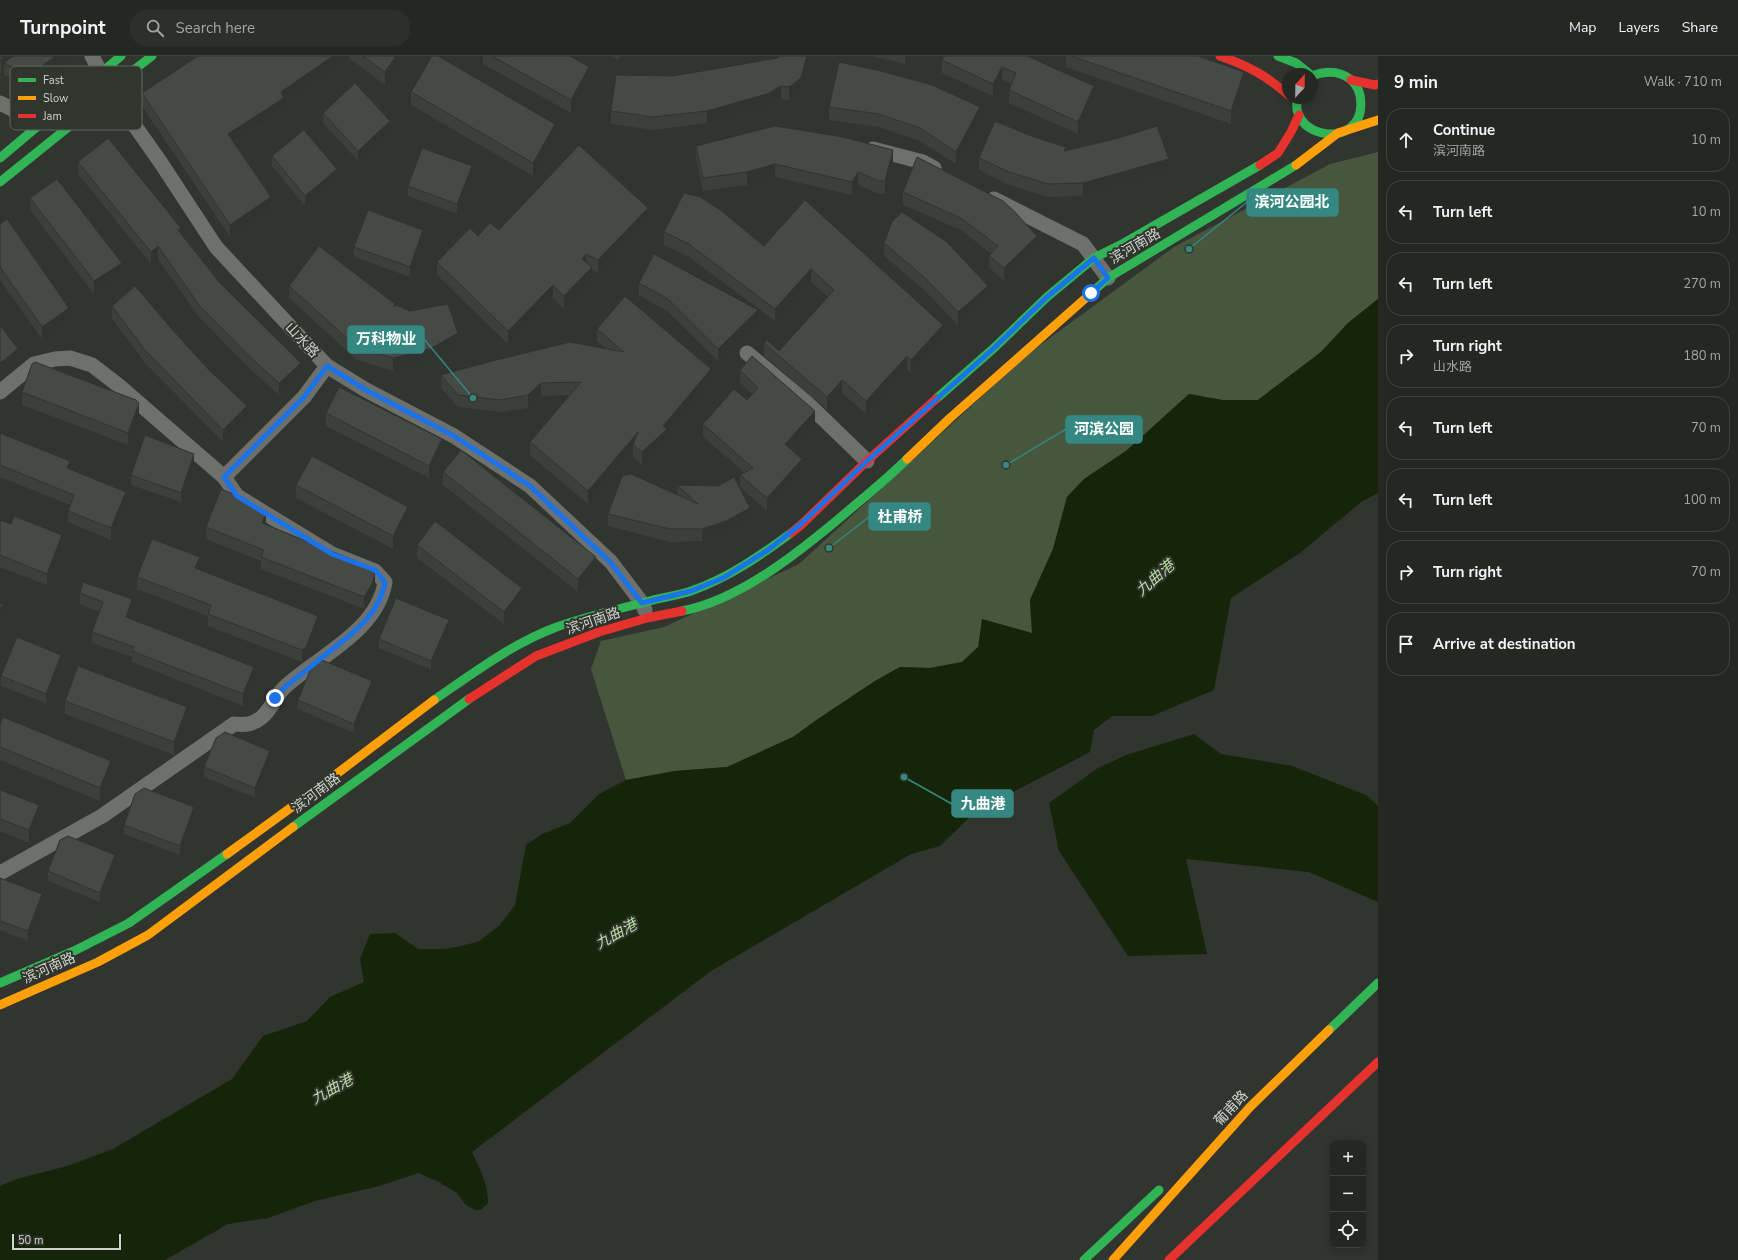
<!DOCTYPE html>
<html lang="en">
<head>
<meta charset="utf-8">
<style>
  :root { --surface:#252723; --page:#2d2f2b; --text:#f1f3f6; --muted:#a3a5a6; --line:#424441 }
  body { margin:0; font-family:"Nunito Sans","Noto Sans SC",sans-serif; background:var(--page); color:var(--text) }
  .controls { position:absolute; right:12px; bottom:12px; display:grid; overflow:hidden; border-radius:8px; box-shadow:0 2px 10px #0003 }
  .controls button { width:36px; height:36px; display:grid; place-items:center; padding:0; border:0; border-bottom:1px solid var(--line); background:var(--surface); color:var(--text); font:20px sans-serif }
  .compass { position:absolute; left:1282px; top:12px; width:36px; height:36px; border-radius:50%; background:var(--surface); box-shadow:0 2px 10px #0003; rotate:22deg }
  .scale { position:absolute; left:12px; bottom:10px; width:109px; box-sizing:border-box; padding-left:4px; border:2px solid #cfd2ce; border-top:0; font-size:11px; line-height:14px; white-space:nowrap; color:#cfd2ce; -webkit-text-stroke:3px #31352e; paint-order:stroke }
  .stop { position:absolute; width:12px; height:12px; margin:-9px; border:3px solid #1a73e8; border-radius:50%; background:#fff }
  .stop.end { background:#1a73e8; border-color:#fff; box-shadow:0 1px 4px #0008 }
  .list { margin:0; padding:0; list-style:none }
  h2 { display:flex; justify-content:space-between; align-items:center; height:52px; margin:0; padding:0 16px; font-size:17px }
  h2 small { font-size:13px; font-weight:400; color:var(--muted) }
  .list li { display:grid; grid-template-columns:26px 1fr auto; gap:12px; align-items:center; box-sizing:border-box; height:64px; margin:0 8px 8px; padding:0 8px; border:1px solid var(--line); border-radius:16px }
  .list b { display:block; font-size:15px; white-space:nowrap }
  .list p { margin:0; font-size:13px; white-space:nowrap; color:var(--muted) }
  .list em { font-size:13px; font-style:normal; color:var(--muted) }
  .icon { flex:none; width:22px; height:22px; fill:none; stroke:currentColor; stroke-width:2; stroke-linecap:round; stroke-linejoin:round }
  .map { position:relative; flex:none; width:1378px; height:1204px; overflow:hidden }
  header { display:flex; align-items:center; gap:24px; box-sizing:border-box; height:56px; padding:0 20px; background:var(--surface); border-bottom:1px solid var(--line) }
  header strong { font-size:19px }
  nav { display:flex; gap:22px; margin-inline-start:auto; font-size:14px }
  .search { width:280px; height:36px; background:var(--page); display:flex; align-items:center; gap:10px; box-sizing:border-box; padding:0 14px; border-radius:16px; color:var(--muted); font-size:15px }
  main { display:flex }
  aside { flex:1; background:var(--surface) }
  .map>svg:first-child { display:block }
  .green { fill:#47573e }
  .water { fill:#15250a }
  .lines { fill:none; stroke-linecap:round; stroke-linejoin:round }
  .street { stroke:#6d706c; stroke-width:15 }
  .fast { stroke:#30b455; stroke-width:9 }
  .slow { stroke:#ff9f0a; stroke-width:9 }
  .jam { stroke:#e5322d; stroke-width:9 }
  .wall { fill:#3c3f3b }
  .shaded-wall { fill:#313330 }
  .building { fill:#464945; stroke:#313330 }
  .route { stroke:#1a73e8; stroke-width:5 }
  .labels { text-anchor:middle; dominant-baseline:central; stroke-width:4; stroke-linejoin:round; paint-order:stroke }
  .street-label { font-size:14px; fill:#cfd2ce; stroke:#31352e }
  .water-label { font-size:15px; font-style:italic; fill:#b8dca4; stroke:#31352e }
  .key { fill:#31352e; stroke:#60645e; stroke-width:1 }
  .key-label { font-size:11px; fill:#cfd2ce }
  .leader { fill:none; stroke:#358881; stroke-width:1.5 }
  .callout-dot { fill:#358881; stroke:#31352e; stroke-width:1.5 }
  .callout { fill:#358881; stroke:#358881; stroke-width:1.5 }
  .callout-label { font-size:15px; text-anchor:middle; font-weight:bold; fill:#fff }
</style>
</head>
<body>
<header>
<strong>Turnpoint</strong>
<div class="search"><svg class="icon" aria-label="search" viewBox="0 0 24 24"><circle cx="10" cy="10" r="6"/><path d="M15 15l6 6"/></svg>Search here</div>
<nav><a>Map</a><a>Layers</a><a>Share</a></nav>
</header>
<main>
<div class="map">
<svg width="1378" height="1204" viewBox="0 0 1378 1204">
  <rect width="100%" height="100%" fill="#31342f"/>
  <path class="green" d="M1378 96V243L1348 267 1321 296 1258 344H1222L1189 338 1126 395 1084 423 1067 441 1053 493 1030 544 1032 577 978 591 962 606 930 612 900 611 875 625 818 663 793 681 727 711 675 715 626 724 591 613 601 585 664 571 799 508 1028 298 1174 191 1330 108Z"/>
  <path class="water" d="M1378 243V437L1361 446 1300 497 1231 542 1214 634 1152 660H1112L1094 674 1090 696 975 756 940 790 911 798 711 915 472 1096C480 1114 488 1127 488 1147L481 1154H475L466 1149 457 1137 439 1126 418 1117 379 1130 315 1145 268 1162 228 1168 165 1204H0V1130L17 1123 67 1110 113 1093 232 1023 263 980 307 965 330 941 364 926 360 903 370 878 395 877 418 893H446L478 886 500 869 515 849 526 789 542 778 570 767 599 738 626 724 675 715 727 711 793 681 818 663 875 625 900 611 930 612 962 606 978 591 982 563 1032 577 1030 544 1053 493 1067 441 1084 423 1126 395 1189 338 1222 344H1258L1321 296 1348 267Z
    M1194 678 1221 698 1292 710 1366 739 1378 750V846L1309 816 1186 803 1207 898 1128 900 1059 795 1049 747 1098 712 1126 699Z"/>
  <g class="lines">
    <path class="street" d="M92 0 109 33 161 107 216 191 327 310 366 334 454 380 530 430 611 506 642 547 645 554
      M0 47 12 53
      M873 93 923 106 934 112
      M994 143 1083 188 1108 222
      M747 297 806 346 867 405
      M0 336 34 308 55 303 70 302 92 309 118 329 224 421 237 440 332 498 375 515 385 526C378 574 319 600 286 630 276 638 272 653 262 661 253 669 245 669 234 668L102 760 0 817
      M224 421 304 341 327 310"/>
    <path class="fast" d="M1278 0 1296 7 1310 18
      M1297 42C1297 47 1296 53 1298 57 1305 77 1333 84 1350 72 1365 61 1364 34 1350 23 1338 14 1325 15 1312 20
      M0 102 121 0
      M0 126 71 69 109 33 152 0
      M1088 240 1108 222 1296 109
      M936 343 994 292 1047 241 1094 202 1124 187 1260 109
      M682 555C741 544 803 493 848 455 868 438 888 422 907 403
      M434 644C472 618 510 589 554 572 586 560 620 553 653 544 666 541 679 539 691 535 728 522 760 500 791 477
      M293 771 469 643
      M0 927 74 895 129 867 227 798
      M1329 974 1378 927
      M1084 1204 1159 1134"/>
    <path class="slow" d="M1296 109 1338 77 1378 64
      M907 403 950 362 1088 240
      M227 798 318 732 434 644
      M0 949 98 906 148 879 293 771
      M1113 1204 1250 1051 1329 974"/>
    <path class="jam" d="M1220 0C1248 10 1266 19 1288 39
      M1351 24 1375 29 1378 28
      M1260 109 1278 97 1291 76 1299 59
      M791 477 801 469 867 405 936 343
      M469 643 536 600 599 576 647 562 682 555
      M1169 1204 1378 1006"/>
  </g>
  <path class="wall" d="M0 0H8L6 5 72 0V1L29 32 4 19V10L1 18 0 17Z
    M194 0H404L385 29 349 2 284 47V54L234 87 271 154 230 181 142 50V37L195 2Z
    M483 0H570L589 23 571 57 483 8Z
    M611 0H620L618 4Z
    M779 0H810L801 35 789 44 781 43 767 51 707 67 653 74 611 68V55L673 20 778 2Z
    M871 0H906L905 8Z
    M1027 0 1094 43 1078 78 1009 47V34L1011 28 1002 23 993 40 942 17V4Z
    M1066 0H1198L1244 29 1231 68 1066 11Z
    M411 36 555 80 533 120 411 49Z
    M829 51 980 64 956 108 920 85 879 71 829 64Z
    M323 57 390 75 358 105 323 67Z
    M696 90 893 107 885 138H879L858 129 852 139 775 121 747 129 703 135 696 102Z
    M1066 95 1169 116 1083 140 1048 141 1009 129 979 114V102Z
    M272 100 337 123 305 150 272 110Z
    M78 106 181 177 220 227 301 320 279 339 248 311 199 261 158 203 151 208 78 118Z
    M472 120 457 158 408 140V130Z
    M903 136 1037 193 1004 225 989 212V200L991 198 961 174 903 149Z
    M30 142 122 220 94 238 30 154Z
    M805 144 943 282 911 317 907 313 866 358 842 337 827 354 764 300V287L779 295 828 241 811 226 775 265 689 201 664 189V176L764 190Z
    M648 165 598 217 592 214V223L564 253 553 242 508 288 437 219V206L478 180 499 174Z
    M0 168 69 265 42 283 0 224Z
    M423 183 410 221 354 201V191Z
    M884 187 988 242 958 269 925 235 884 200Z
    M639 227 758 266 718 305 668 256 639 239Z
    M289 230 395 250 458 290 430 306 393 315 357 304 289 242Z
    M112 250 247 363 223 386 145 307 112 263Z
    M597 273 711 326 667 377V386L642 409 633 401V394L588 448 530 399V386L570 339 541 340 528 352 500 356 458 351 441 332V319L605 292 597 285Z
    M740 314 815 367 791 393 802 415 767 455 740 431V419L744 416 703 381V368L747 344 752 338 740 327Z
    M22 336 139 360 128 389 22 349Z
    M326 357 442 396 429 422 326 370Z
    M0 377 70 414 126 448 111 484 68 466V455L70 449 0 421Z
    M194 407 181 446 131 429V419Z
    M443 416 596 514 578 536 443 429Z
    M296 429 408 464 393 493 296 442Z
    M677 429 750 465 726 477 702 485 670 486 608 470V458L677 439Z
    M0 464 62 491 47 529 0 511Z
    M266 468 375 528 372 539 364 553 261 513V505L206 483V471Z
    M417 489 522 545 504 568 417 502Z
    M200 512 199 513 318 572 306 603 302 606 208 570V560L137 533V521Z
    M80 537 132 554 130 562 254 622 243 650 132 606V601L92 587V576L99 556 80 548Z
    M449 574 431 614 379 592V583Z
    M61 608 46 647 1 630V620Z
    M372 634 354 677 298 653V644Z
    M65 645 187 664 174 699 65 658Z
    M0 669 111 718 100 745 0 704Z
    M270 704 255 742 204 721V711Z
    M0 734 39 762 29 787 0 775Z
    M194 761 180 799 124 778V769Z
    M115 809 100 846 48 825V815Z
    M0 822 42 848 28 885 0 874Z"/>
  <path class="shaded-wall" d="M3 0H8L5 7H4V10L1 18V6Z
    M56 0H72V1L29 32V19Z
    M333 0H349V2L284 47V54L228 90V78L281 36Z
    M396 0H404L385 29V16Z
    M807 0H810L801 35 789 44V31Z
    M905 0H906L905 8Z
    M589 11V23L571 57V44Z
    M1002 11V23L993 40V28Z
    M1244 16V29L1231 68V55Z
    M781 30V43L767 51 707 67V55Z
    M1094 30V43L1078 78V66Z
    M980 51V64L956 108V96Z
    M390 65V75L358 105V95Z
    M555 68V80L533 120V107Z
    M893 94V107L885 138V125Z
    M1169 103V116L1083 140V127Z
    M775 108V121L747 129V116Z
    M472 110V120L457 158V148Z
    M337 113V123L305 150V140Z
    M858 116V129L852 139V126Z
    M271 141V154L230 181V169Z
    M648 152V165L598 217V204Z
    M423 174V183L410 221V211Z
    M1037 180V193L1004 225V212Z
    M158 190V203L151 208V196Z
    M586 198V211L582 203Z
    M122 207V220L94 238V225Z
    M592 211V223L564 253V240Z
    M811 213V226L775 265V253Z
    M553 229V242L508 288V275Z
    M988 230V242L958 269V256Z
    M69 252V265L42 283V271Z
    M758 254V266L718 305V293Z
    M943 269V282L911 317V304Z
    M458 277V290L430 306 393 315V302Z
    M18 293V306L0 320V307Z
    M907 300V313L866 358V345Z
    M301 307V320L279 339V327Z
    M711 313V326L667 377V386L642 409V396L663 370Z
    M842 324V337L827 354V341Z
    M541 327V340L528 352V339Z
    M139 347V360L128 389V377Z
    M247 350V363L223 386V374Z
    M815 355V367L785 400V388Z
    M638 376 633 389V394L588 448V435Z
    M442 383V396L429 422V410Z
    M194 398V407L181 446V437Z
    M802 403V415L767 455V442Z
    M70 405V417L67 412Z
    M126 436V448L111 484V472Z
    M408 451V464L393 493V480Z
    M750 452V465L726 477 702 485V473Z
    M266 457V468L262 467Z
    M62 479V491L47 529V518Z
    M200 501V512L195 523V512Z
    M596 501V514L578 536V523Z
    M375 517V528L372 539 364 553V541Z
    M522 532V545L504 568V556Z
    M132 543V554L126 572V561Z
    M3 548V560L0 567V555Z
    M318 560V572L306 603 302 606V594Z
    M449 564V574L431 614V605Z
    M61 599V608L46 647V638Z
    M254 611V622L243 650V638Z
    M372 625V634L354 677V668Z
    M187 651V664L174 699V686Z
    M270 695V704L255 742V732Z
    M111 705V718L100 745V732Z
    M39 749V762L29 787V774Z
    M194 751V761L180 799V790Z
    M115 799V809L100 846V837Z
    M42 838V848L28 885V875Z"/>
  <path class="building" d="M0 0H3L1 6 0 5Z
    M13 0H56L29 19 4 7Z
    M198 0H333L281 36 284 42 228 78 271 141 230 169 142 37Z
    M363 0H396L385 16Z
    M432 0H438L555 68 533 107 411 36Z
    M492 0H570L589 11 571 44Z
    M779 0H807L801 22 789 31 781 30 767 38 707 55 653 61 611 55 616 19 673 20 778 2Z
    M944 0H1027L1094 30 1078 66 1009 34 1016 17 1002 11 993 28 942 4Z
    M1071 0H1198L1244 16 1231 55Z
    M839 6 881 15 932 29 980 51 956 96 920 72 879 58 829 51Z
    M355 27 390 65 358 95 323 57Z
    M995 65 1034 81 1066 91 1064 95 1119 82 1157 70 1169 103 1083 127 1048 128 1009 116 979 102Z
    M775 70 843 81 893 94 885 125H879L858 116 852 126 775 108 747 116 703 122 696 90Z
    M304 74 337 113 305 140 272 100Z
    M108 82 181 172 178 174 220 227 301 307 279 327 248 299 199 249 158 190 151 196 78 106Z
    M579 89 648 152 598 204 586 198 582 203 592 211 564 240 553 229 508 275 437 206 470 172 478 180 490 167 499 174Z
    M422 92 472 110 457 148 408 130Z
    M917 101 1003 145 1014 155 1037 180 1004 212 989 200 998 190 961 162 903 136Z
    M57 123 122 207 94 225 30 142Z
    M684 137 700 141 719 153 764 190 805 144 943 269 911 304 907 300 866 345 842 324 827 341 764 287 767 284 779 295 834 234 811 213 775 253 689 188 664 176Z
    M368 154 423 174 410 211 354 191Z
    M902 156 947 186 988 230 958 256 925 222 884 187 892 166Z
    M7 163 69 252 42 271 0 211V168Z
    M319 190 395 248 394 251 396 249 410 255 448 248 458 277 430 293 393 302 357 291 289 230Z
    M654 198 758 254 718 293 668 243 639 227Z
    M135 230 171 272 208 313 247 350 223 374 145 294 112 250Z
    M625 240 711 313 663 370 667 373 642 396 633 389 638 376 588 435 530 386 581 326 541 327 528 339 500 344 458 339 441 319 492 305 570 286 624 296 597 273Z
    M0 269 18 293 0 307Z
    M752 300 815 355 785 388 802 403 767 442 740 419 753 412 703 368 734 333 747 344 758 332 740 314Z
    M35 306 136 344 139 347 128 377 22 336 32 308Z
    M339 331 442 383 429 410 326 357Z
    M0 377 70 405 67 412 126 436 111 472 68 455 74 439 0 409Z
    M145 379 194 398 181 437 131 419Z
    M461 394 596 501 578 523 443 416Z
    M312 400 408 451 393 480 296 429Z
    M631 418 698 448 677 429 718 430 734 421 750 452 726 465 702 473H670L608 458 622 420Z
    M221 433 241 441 266 457 262 467 370 511 375 517 372 528 364 541 261 501 264 494 206 471Z
    M14 460 62 479 47 518 0 499V464L11 468Z
    M435 465 522 532 504 556 417 489Z
    M152 483 200 501 195 512 318 560 306 591 302 594 208 558 211 549 137 521Z
    M83 526 132 543 126 561 254 611 243 638 132 595 134 591 92 576 103 546 80 537Z
    M396 542 449 564 431 605 379 583Z
    M0 547 3 548 0 555Z
    M17 581 61 599 46 638 1 620Z
    M322 604 372 625 354 668 298 644 311 612Z
    M78 610 187 651 174 686 65 645Z
    M3 661 111 705 100 732 0 691V669Z
    M225 676 270 695 255 732 204 711 216 682Z
    M144 732 194 751 180 790 124 769 135 738Z
    M0 734 39 749 29 774 0 763Z
    M68 780 115 799 100 837 48 815 60 784Z
    M0 822 42 838 28 875 0 865Z"/>
  <g class="lines">
    <path class="route" d="M275 642 286 630C301 619 315 607 330 595 353 577 380 558 385 526L375 514 332 498 237 440 224 421 304 341 327 310 366 334 454 380 530 430 610 506 642 547 691 535 723 522 768 494 801 468 867 405 994 292 1047 241 1094 202 1108 222 1091 237"/>
  </g>
  <g class="labels">
    <g class="street-label">
      <text transform="translate(1135 190) rotate(-30)">滨河南路</text>
      <text transform="translate(302 284) rotate(47)">山水路</text>
      <text transform="translate(593 565) rotate(-19)">滨河南路</text>
      <text transform="translate(316 737) rotate(-37)">滨河南路</text>
      <text transform="translate(49 912) rotate(-24)">滨河南路</text>
      <text transform="translate(1231 1052) rotate(-47)">葡甫路</text>
    </g>
    <g class="water-label">
      <text transform="translate(1155 522) rotate(-41)">九曲港</text>
      <text transform="translate(616 878) rotate(-29)">九曲港</text>
      <text transform="translate(332 1033) rotate(-29)">九曲港</text>
    </g>
  </g>
  <rect x="10" y="10" width="132" height="64" rx="6" class="key"/>
  <rect x="18" y="22" width="18" height="4" fill="#30b455"/>
  <rect x="18" y="40" width="18" height="4" fill="#ff9f0a"/>
  <rect x="18" y="58" width="18" height="4" fill="#e5322d"/>
  <g class="key-label">
    <text x="43" y="28">Fast</text>
    <text x="43" y="46">Slow</text>
    <text x="43" y="64">Jam</text>
  </g>
  <path class="leader" d="M1189 193L1247 146M473 342L424 283M1006 409L1066 373M829 492L869 461M904 721L952 748"/>
  <g class="callout-dot">
    <circle cx="1189" cy="193" r="4"/>
    <circle cx="473" cy="342" r="4"/>
    <circle cx="1006" cy="409" r="4"/>
    <circle cx="829" cy="492" r="4"/>
    <circle cx="904" cy="721" r="4"/>
  </g>
  <g class="callout">
    <rect x="1247" y="133" width="91" height="27" rx="4"/>
    <rect x="348" y="270" width="76" height="27" rx="4"/>
    <rect x="1066" y="360" width="76" height="27" rx="4"/>
    <rect x="869" y="447" width="61" height="27" rx="4"/>
    <rect x="952" y="734" width="61" height="27" rx="4"/>
  </g>
  <g class="callout-label">
    <text x="1292" y="151">滨河公园北</text>
    <text x="386" y="288">万科物业</text>
    <text x="1104" y="378">河滨公园</text>
    <text x="900" y="466">杜甫桥</text>
    <text x="983" y="753">九曲港</text>
  </g>
</svg>
<div class="controls">
<button>+</button>
<button>−</button>
<button><svg class="icon" aria-label="locate" viewBox="0 0 24 24"><circle cx="12" cy="12" r="6"/><path d="M12 2v4M12 18v4M2 12h4M18 12h4"/></svg></button>
</div>
<svg class="compass" viewBox="-18 -18 36 36"><path d="M0-13l5 13h-10z" fill="#e53935"/><path d="M0 13l5-13h-10z" fill="#a3a5a6"/></svg>
<div class="scale">50 m</div>
<div class="stop" style="left:1091px;top:237px"></div>
<div class="stop end" style="left:275px;top:642px"></div>
</div>
<aside>
<h2>9 min<small>Walk · 710 m</small></h2>
<ul class="list">
<li><svg class="icon" aria-label="ahead" viewBox="0 0 24 24"><path d="M12 20V5M6 11l6-6 6 6"/></svg><div><b>Continue</b><p>滨河南路</p></div><em>10 m</em></li>
<li><svg class="icon" aria-label="left" viewBox="0 0 24 24"><path d="M17 20v-9H6M10 6l-5 5 5 5"/></svg><div><b>Turn left</b></div><em>10 m</em></li>
<li><svg class="icon" aria-label="left" viewBox="0 0 24 24"><path d="M17 20v-9H6M10 6l-5 5 5 5"/></svg><div><b>Turn left</b></div><em>270 m</em></li>
<li><svg class="icon" aria-label="right" viewBox="0 0 24 24"><path d="M7 20v-9h11M14 6l5 5-5 5"/></svg><div><b>Turn right</b><p>山水路</p></div><em>180 m</em></li>
<li><svg class="icon" aria-label="left" viewBox="0 0 24 24"><path d="M17 20v-9H6M10 6l-5 5 5 5"/></svg><div><b>Turn left</b></div><em>70 m</em></li>
<li><svg class="icon" aria-label="left" viewBox="0 0 24 24"><path d="M17 20v-9H6M10 6l-5 5 5 5"/></svg><div><b>Turn left</b></div><em>100 m</em></li>
<li><svg class="icon" aria-label="right" viewBox="0 0 24 24"><path d="M7 20v-9h11M14 6l5 5-5 5"/></svg><div><b>Turn right</b></div><em>70 m</em></li>
<li><svg class="icon" aria-label="arrive" viewBox="0 0 24 24"><path d="M6 21V4h12l-3 4 3 4H6"/></svg><div><b>Arrive at destination</b></div></li>
</ul>
</aside>
</main>
</body>
</html>
